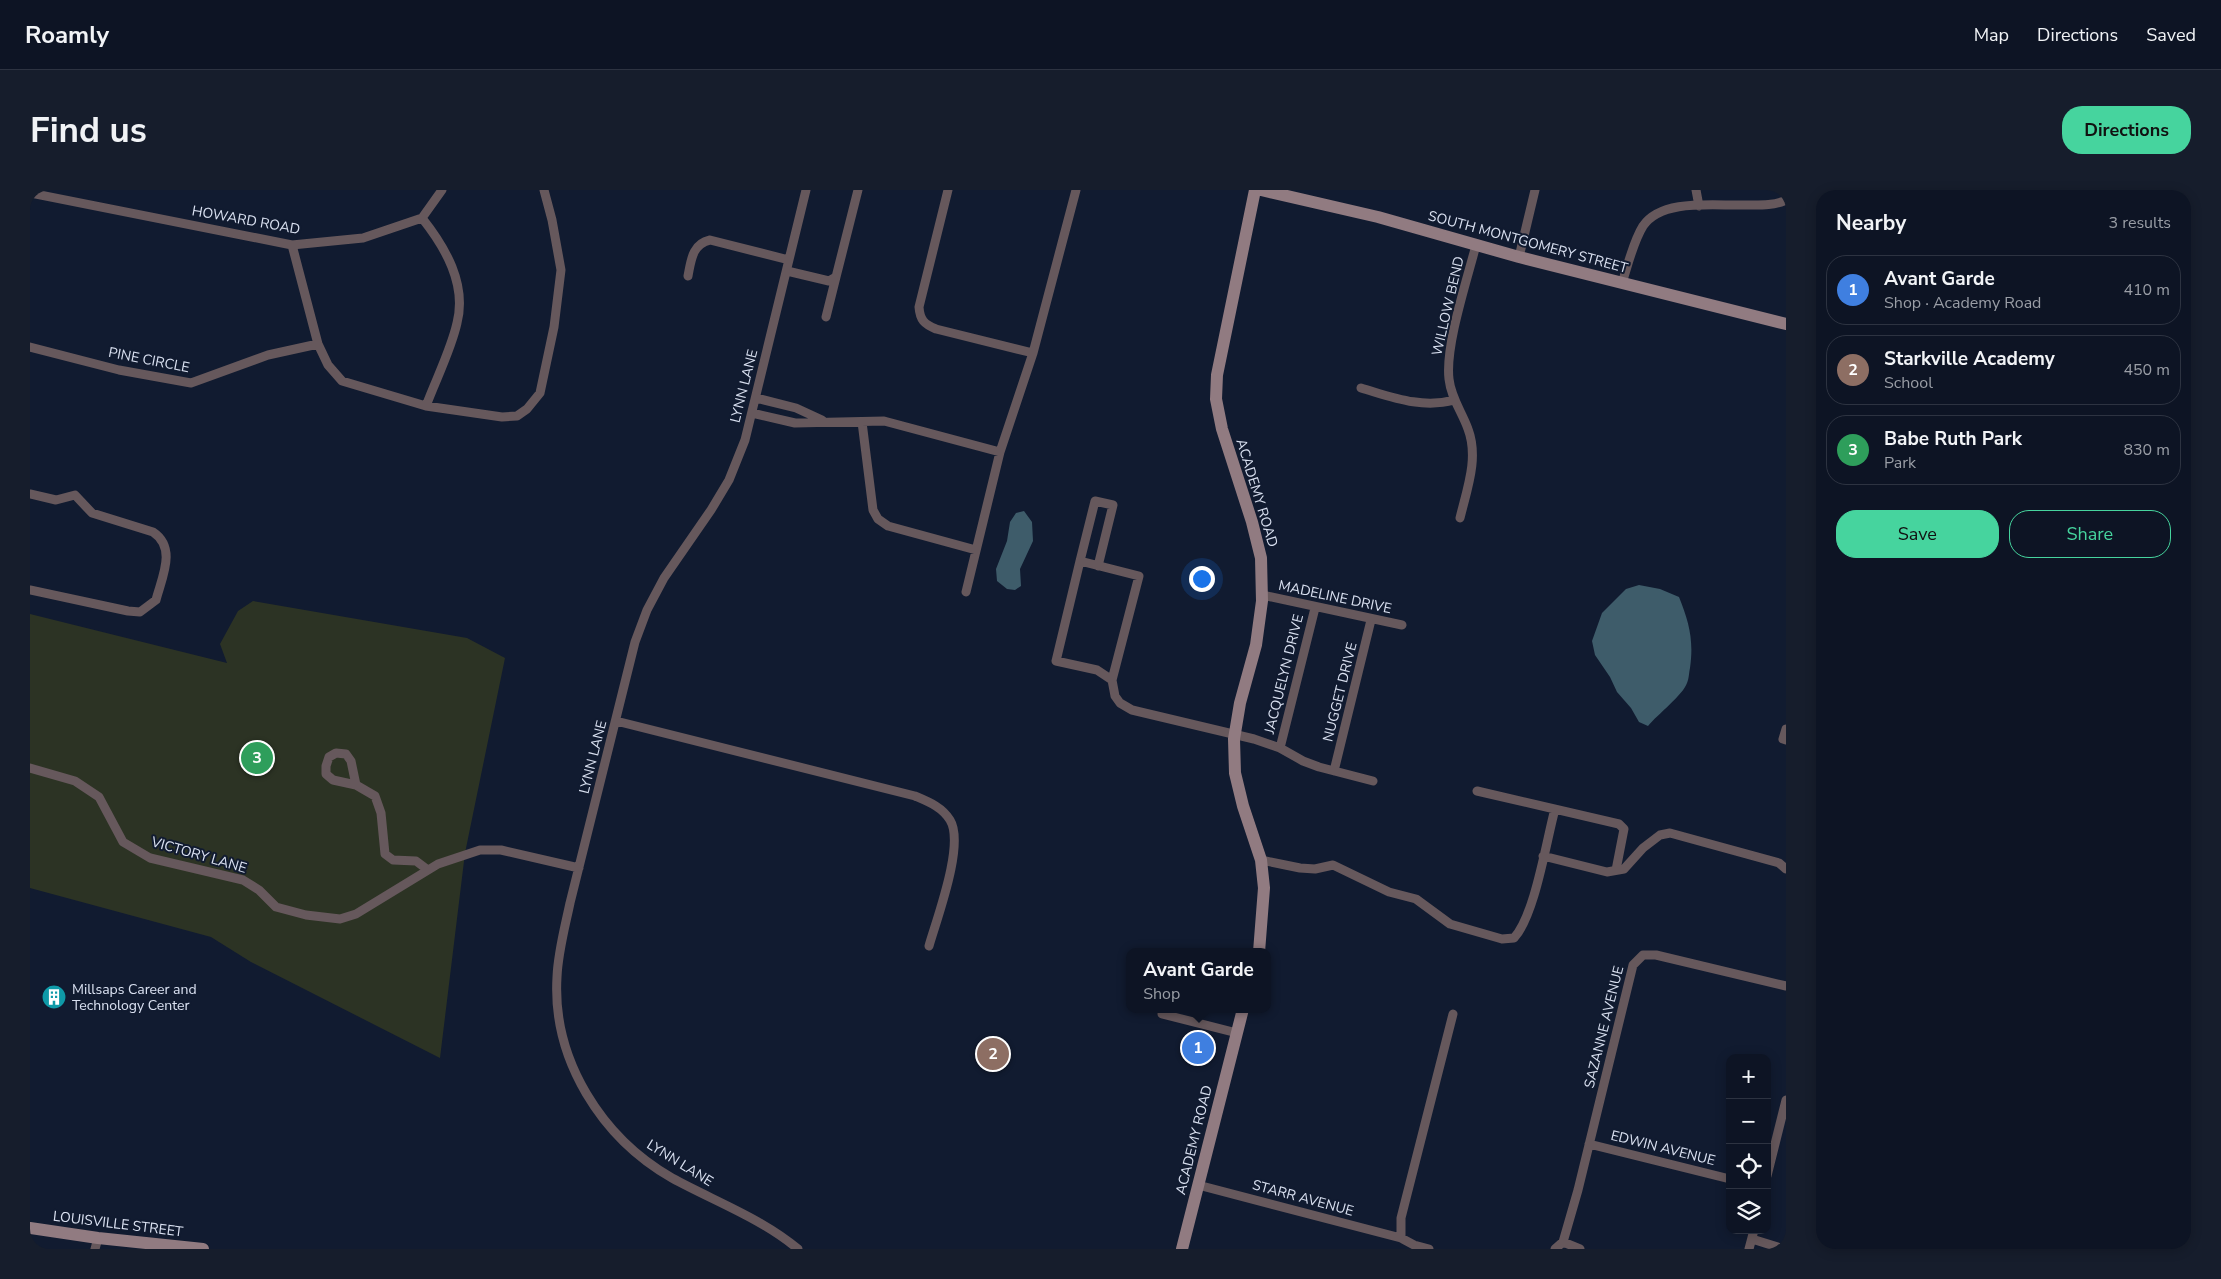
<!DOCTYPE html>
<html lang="en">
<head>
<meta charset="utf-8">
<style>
  :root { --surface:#0d1424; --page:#161d2c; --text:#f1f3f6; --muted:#9a9ea6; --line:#2d3341; --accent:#46d49e }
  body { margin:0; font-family:"Nunito Sans",sans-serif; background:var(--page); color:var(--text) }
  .controls { position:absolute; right:15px; bottom:15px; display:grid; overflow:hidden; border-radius:10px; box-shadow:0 2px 12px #0003 }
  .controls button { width:45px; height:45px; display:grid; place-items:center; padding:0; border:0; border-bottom:1px solid var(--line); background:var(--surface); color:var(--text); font:25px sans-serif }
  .you { position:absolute; left:1171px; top:388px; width:18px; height:18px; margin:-12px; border:4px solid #fff; border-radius:50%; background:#1a73e8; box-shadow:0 0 0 8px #1a73e833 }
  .badge { display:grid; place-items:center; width:32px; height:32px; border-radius:50%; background:var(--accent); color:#fff; font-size:16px; font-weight:700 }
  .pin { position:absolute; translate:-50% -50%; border:2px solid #fff; box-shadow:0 1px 5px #0006 }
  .popup { position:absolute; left:1096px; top:758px; width:145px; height:65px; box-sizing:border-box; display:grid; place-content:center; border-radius:10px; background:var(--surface); filter:drop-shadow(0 1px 4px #0005); font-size:16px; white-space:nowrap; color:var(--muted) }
  .popup b { font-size:19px; color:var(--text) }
  .popup::after { content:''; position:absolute; left:50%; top:100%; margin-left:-10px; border:10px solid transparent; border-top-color:var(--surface) }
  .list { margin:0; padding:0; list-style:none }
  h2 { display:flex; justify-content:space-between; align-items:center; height:65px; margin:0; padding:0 20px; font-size:21px }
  h2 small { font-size:16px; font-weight:400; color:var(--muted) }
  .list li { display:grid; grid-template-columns:32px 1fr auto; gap:15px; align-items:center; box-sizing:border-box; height:70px; margin:0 10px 10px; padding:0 10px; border:1px solid var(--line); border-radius:20px }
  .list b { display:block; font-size:19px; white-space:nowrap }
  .list p { margin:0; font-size:16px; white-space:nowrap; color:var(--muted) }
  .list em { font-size:16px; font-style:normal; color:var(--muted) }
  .actions { display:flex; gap:10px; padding:15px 20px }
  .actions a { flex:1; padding:11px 0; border:1px solid var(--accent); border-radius:20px; text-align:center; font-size:18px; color:var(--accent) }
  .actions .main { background:var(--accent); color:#111 }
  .icon { flex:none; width:28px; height:28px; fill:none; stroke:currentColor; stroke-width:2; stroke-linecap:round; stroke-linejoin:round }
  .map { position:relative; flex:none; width:1756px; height:1059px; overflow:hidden; border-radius:20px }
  header { display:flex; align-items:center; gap:30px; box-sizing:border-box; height:70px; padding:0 25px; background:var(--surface); border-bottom:1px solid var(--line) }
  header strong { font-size:24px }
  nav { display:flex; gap:28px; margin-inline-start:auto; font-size:18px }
  .intro { display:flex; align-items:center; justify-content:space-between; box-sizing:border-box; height:120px; padding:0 30px }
  h1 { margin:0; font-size:35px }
  .button { padding:12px 22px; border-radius:20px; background:var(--accent); color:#111; font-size:18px; font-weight:700 }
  main { display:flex; gap:30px; padding:0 30px }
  aside { flex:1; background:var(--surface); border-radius:20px; box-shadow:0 2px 12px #0003 }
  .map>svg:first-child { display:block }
  .green { fill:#2c3324 }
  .water { fill:#3e5c6a }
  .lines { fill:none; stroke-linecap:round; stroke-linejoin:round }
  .street { stroke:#66585c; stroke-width:9 }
  .secondary { stroke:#917b81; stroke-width:12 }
  .labels { text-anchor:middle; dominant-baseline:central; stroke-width:4; stroke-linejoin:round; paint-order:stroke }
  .street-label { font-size:14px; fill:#dae1f1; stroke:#111b30 }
  .poi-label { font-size:14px; fill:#dae1f1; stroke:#111b30; text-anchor:start }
</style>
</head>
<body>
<header>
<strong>Roamly</strong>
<nav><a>Map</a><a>Directions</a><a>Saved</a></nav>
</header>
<div class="intro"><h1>Find us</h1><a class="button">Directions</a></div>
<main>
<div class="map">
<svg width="1756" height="1059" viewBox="0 0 1756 1059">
  <rect width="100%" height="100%" fill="#111b30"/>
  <path class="green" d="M223 411 437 448 475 468 435 663 410 868 221 772 181 747 0 698V424L197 473 190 454 208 421Z"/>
  <path class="water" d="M994 321 1002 332 1003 351 990 379 991 396 985 400 977 399 967 391 966 379 977 351 980 332 986 323Z
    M1609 395 1630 399 1649 407C1659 432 1664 450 1660 478 1659 482 1659 489 1657 493 1653 505 1628 524 1618 536L1609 532 1601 518 1587 502 1580 487 1565 465 1562 451 1572 423 1596 399Z"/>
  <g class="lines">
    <path class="street" d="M918 0 889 117C890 130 894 134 906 139L1003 163
      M1666 0 1669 16
      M0 3 262 55 333 48 392 28 412 0
      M392 28C415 57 437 94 427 133 421 160 406 189 396 216
      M262 55 288 154 298 175 312 191 396 216 472 227 487 226 497 219 510 203 524 137 531 80 522 30 514 0
      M1489 67 1505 0
      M757 81 799 91 806 87 828 0
      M658 86C661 71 662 54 680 50L759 70
      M1592 93C1598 75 1603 52 1613 36 1632 8 1685 16 1715 15 1728 15 1744 16 1756 10
      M796 127 806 87
      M0 157 89 180 161 193 238 165 288 154
      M1331 198C1362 207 1392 219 1424 210
      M726 208 766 218 792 230
      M722 223 765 233 854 231 970 262
      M832 232 843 320 848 329 858 336 946 360
      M0 304 26 310 45 305 62 323 123 342C147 358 132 387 126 410L110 422 98 421 0 400
      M1430 328C1437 299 1449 268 1438 239 1432 222 1421 208 1419 189 1415 156 1437 90 1446 55
      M1050 371 1065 311 1083 315 1068 376
      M936 402 970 262 1003 163 1046 0
      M1232 405 1372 435
      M1082 490 1067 480 1026 471 1050 371 1109 386 1082 490 1085 506 1090 513 1102 520 1224 549 1250 558 1273 571 1289 577 1343 591
      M586 531 885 606C899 612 912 617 920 630 935 654 907 728 899 756
      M1756 539 1753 549 1756 550
      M1250 558 1285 418
      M0 578 45 591 69 607 93 652 120 668 213 690 229 700 246 717 276 725 310 729 326 724 408 674 450 660H471L549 678
      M1304 581 1341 430
      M326 595 303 590 296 584V576L299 567 306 563 316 564 321 571 326 595 345 606 351 623 355 664 363 670 386 671 398 680
      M1447 601 1589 634 1594 639 1586 680
      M1513 666 1577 682 1594 679 1613 658 1630 645 1640 643 1749 673 1756 679
      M1231 670 1270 678 1285 679 1303 675 1359 702 1386 709 1420 734 1472 749 1484 748C1505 725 1516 652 1525 619
      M1132 824 1207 843
      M1559 954 1700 989
      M1737 986 1756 910
      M1168 995 1371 1048 1384 1055 1399 1059
      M1371 1048V1028L1423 824
      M1722 1049 1754 1059
      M1533 1052 1550 1059
      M65 1059 68 1048
      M768 1059C731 1028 684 1011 642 988 572 948 522 870 527 787 528 762 535 737 540 713L605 452 617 420 634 388 681 320 699 290 715 250 776 0
      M1525 1059 1533 1052 1548 1000 1603 775 1613 765H1626L1756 796
      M1719 1059 1724 1040"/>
    <path class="secondary" d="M1225 0 1187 185 1186 209 1192 239 1222 332 1231 368 1232 411 1226 455 1210 513 1204 549 1205 583 1213 616 1231 670 1234 698 1229 762
      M1231 0 1348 27 1489 67 1756 134
      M0 1038 68 1048 173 1059
      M1152 1059 1213 819"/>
  </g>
  <defs>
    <symbol id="building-disc" viewBox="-11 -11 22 22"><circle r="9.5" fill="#0f9aa8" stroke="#111b30"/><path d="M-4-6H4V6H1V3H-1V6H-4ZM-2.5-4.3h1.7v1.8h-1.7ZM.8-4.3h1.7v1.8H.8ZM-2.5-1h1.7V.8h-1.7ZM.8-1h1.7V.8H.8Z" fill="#fff"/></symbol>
  </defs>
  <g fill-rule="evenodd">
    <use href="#building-disc" x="10" y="793" width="28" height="28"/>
  </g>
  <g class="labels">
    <g class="street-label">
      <text transform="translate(216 30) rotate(10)">HOWARD ROAD</text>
      <text transform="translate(1498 52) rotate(15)">SOUTH MONTGOMERY STREET</text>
      <text transform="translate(1418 116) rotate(-77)">WILLOW BEND</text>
      <text transform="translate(119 170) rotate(11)">PINE CIRCLE</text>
      <text transform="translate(714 196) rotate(-76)">LYNN LANE</text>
      <text transform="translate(1227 303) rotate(73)">ACADEMY ROAD</text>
      <text transform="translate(1305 407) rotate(12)">MADELINE DRIVE</text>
      <text transform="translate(1254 484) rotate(-76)">JACQUELYN DRIVE</text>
      <text transform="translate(1310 502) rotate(-76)">NUGGET DRIVE</text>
      <text transform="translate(563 567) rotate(-76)">LYNN LANE</text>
      <text transform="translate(169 665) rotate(16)">VICTORY LANE</text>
      <text transform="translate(1574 837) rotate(-76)">SAZANNE AVENUE</text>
      <text transform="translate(1164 950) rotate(-76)">ACADEMY ROAD</text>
      <text transform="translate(1633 958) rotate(14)">EDWIN AVENUE</text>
      <text transform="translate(650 973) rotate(32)">LYNN LANE</text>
      <text transform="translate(1273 1008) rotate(15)">STARR AVENUE</text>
      <text transform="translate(88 1034) rotate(7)">LOUISVILLE STREET</text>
    </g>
    <g class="poi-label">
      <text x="42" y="799">Millsaps Career and<tspan x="42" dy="16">Technology Center</tspan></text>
    </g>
  </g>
</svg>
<div class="controls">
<button>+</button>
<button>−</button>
<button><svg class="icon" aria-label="locate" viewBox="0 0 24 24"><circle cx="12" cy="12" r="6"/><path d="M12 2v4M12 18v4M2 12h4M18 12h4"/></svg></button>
<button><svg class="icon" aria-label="layers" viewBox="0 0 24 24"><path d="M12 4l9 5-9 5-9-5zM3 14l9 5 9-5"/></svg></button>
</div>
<div class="you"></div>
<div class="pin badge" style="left:1168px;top:858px;background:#3f7fe0">1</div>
<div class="popup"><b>Avant Garde</b>Shop</div>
<div class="pin badge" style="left:963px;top:864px;background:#8d6e63">2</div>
<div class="pin badge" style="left:227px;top:568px;background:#2e9e5b">3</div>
</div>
<aside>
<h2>Nearby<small>3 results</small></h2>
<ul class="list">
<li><span class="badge" style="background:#3f7fe0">1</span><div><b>Avant Garde</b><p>Shop · Academy Road</p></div><em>410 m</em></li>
<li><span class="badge" style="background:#8d6e63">2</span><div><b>Starkville Academy</b><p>School</p></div><em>450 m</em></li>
<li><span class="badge" style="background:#2e9e5b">3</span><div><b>Babe Ruth Park</b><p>Park</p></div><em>830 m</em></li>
</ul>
<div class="actions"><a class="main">Save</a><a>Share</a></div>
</aside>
</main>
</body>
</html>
